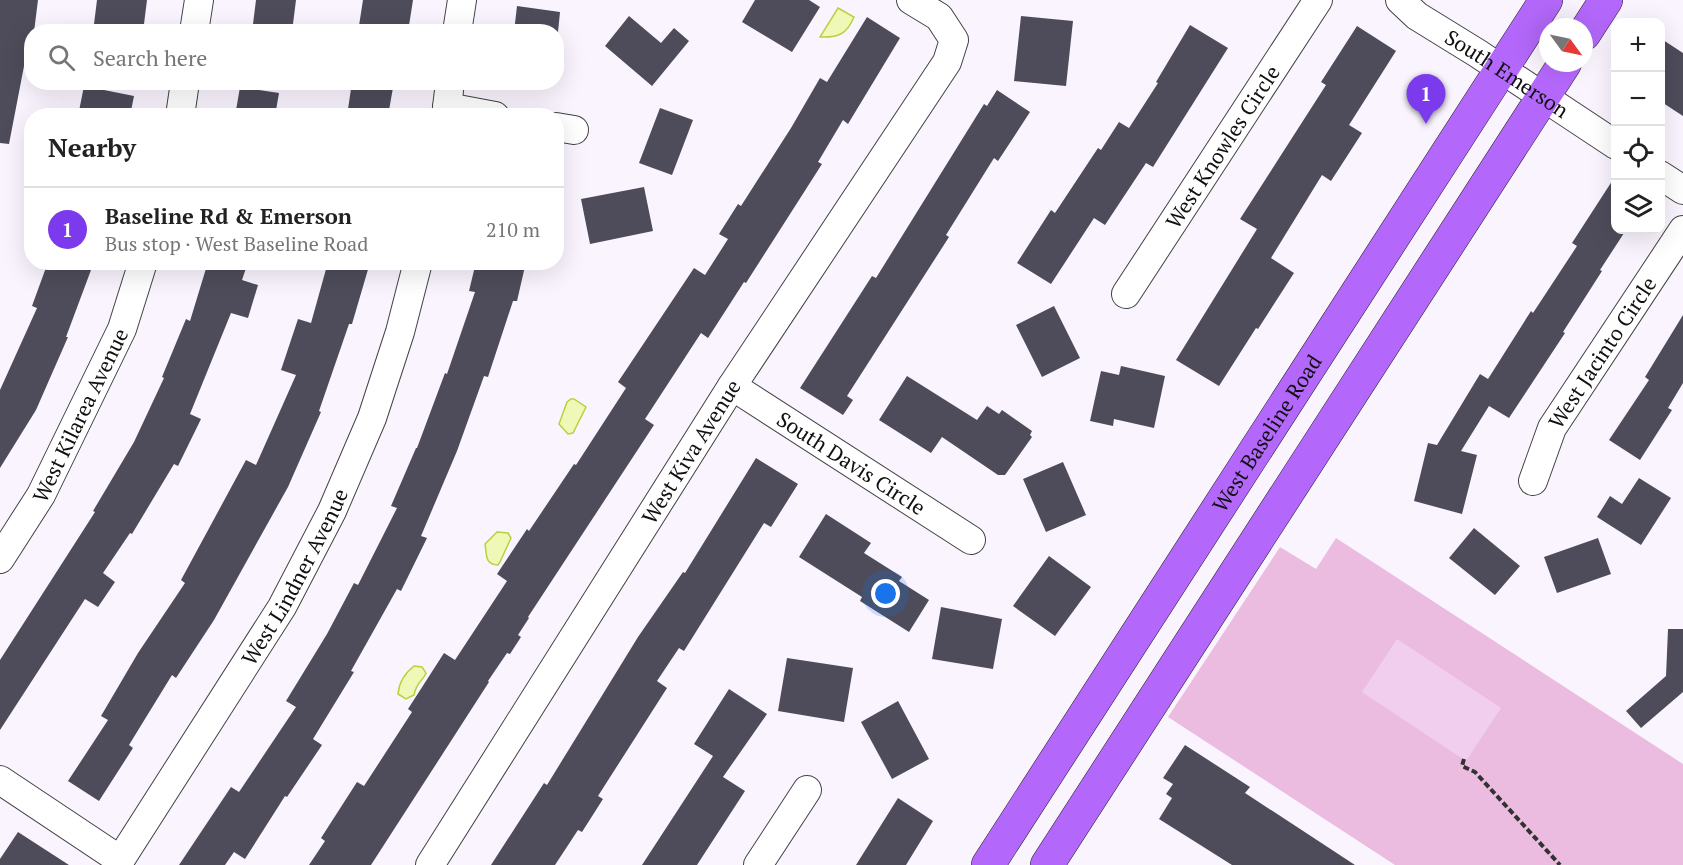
<!DOCTYPE html>
<html lang="en">
<head>
<meta charset="utf-8">
<style>
  :root { --surface:#fff; --page:#f6f6f6; --text:#222; --muted:#767676; --line:#e0e0e0; --accent:#7c3aed }
  body { margin:0; font-family:"PT Serif",serif; background:var(--page); color:var(--text) }
  .controls { position:absolute; right:18px; top:18px; display:grid; overflow:hidden; border-radius:12px; box-shadow:0 6px 24px #0002 }
  .controls button { width:54px; height:54px; display:grid; place-items:center; padding:0; border:0; border-bottom:2px solid var(--line); background:var(--surface); color:var(--text); font:30px sans-serif }
  .compass { position:absolute; left:1539px; top:18px; width:54px; height:54px; border-radius:50%; background:var(--surface); box-shadow:0 6px 24px #0002; rotate:123deg }
  .you { position:absolute; left:886px; top:594px; width:21px; height:21px; margin:-15px; border:4px solid #fff; border-radius:50%; background:#1a73e8; box-shadow:0 0 0 9px #1a73e833 }
  .badge { display:grid; place-items:center; width:39px; height:39px; border-radius:50%; background:var(--accent); color:#fff; font-size:20px; font-weight:700 }
  .pin { position:absolute; translate:-50% -50px; filter:drop-shadow(0 2px 3px #0008) }
  .pin::after { content:''; position:absolute; top:32px; width:21px; height:18px; background:inherit; clip-path:polygon(0 0,100% 0,50% 100%) }
  .list { margin:0; padding:0; list-style:none }
  h2 { display:flex; justify-content:space-between; align-items:center; height:78px; margin:0; padding:0 24px; font-size:26px }
  h2 small { font-size:20px; font-weight:400; color:var(--muted) }
  .list li { display:grid; grid-template-columns:39px 1fr auto; gap:18px; align-items:center; box-sizing:border-box; height:84px; padding:0 24px; border-top:2px solid var(--line) }
  .list b { display:block; font-size:22px; white-space:nowrap }
  .list p { margin:0; font-size:20px; white-space:nowrap; color:var(--muted) }
  .list em { font-size:20px; font-style:normal; color:var(--muted) }
  .icon { flex:none; width:33px; height:33px; fill:none; stroke:currentColor; stroke-width:2; stroke-linecap:round; stroke-linejoin:round }
  .map { position:relative; flex:none; width:1683px; height:865px; overflow:hidden }
  .search { position:absolute; background:var(--surface); box-shadow:0 6px 24px #0002; left:24px; top:24px; width:540px; height:66px; display:flex; align-items:center; gap:15px; box-sizing:border-box; padding:0 21px; border-radius:24px; color:var(--muted); font-size:22px }
  .panel { position:absolute; background:var(--surface); box-shadow:0 6px 24px #0002; left:24px; top:108px; width:540px; height:162px; border-radius:24px }
  .map>svg:first-child { display:block }
  .green { fill:#ebbce0 }
  .pitch { fill:#f2ceee }
  .water { fill:#eff8b7; stroke:#b9d13c; stroke-width:1.5 }
  .building { fill:#4e4c5a }
  .lines { fill:none; stroke-linecap:round; stroke-linejoin:round }
  .minor-casing { stroke:#434343; stroke-width:30 }
  .major-casing { stroke:#212121; stroke-width:34 }
  .path { stroke:#323232; stroke-width:4; stroke-dasharray:6 3; stroke-linecap:butt }
  .minor { stroke:#fff; stroke-width:28 }
  .major { stroke:#b468fb; stroke-width:33 }
  .labels { text-anchor:middle; dominant-baseline:central; stroke-width:6; stroke-linejoin:round; paint-order:stroke }
  .street-label { font-size:21px; fill:#101010; stroke:#fff }
</style>
</head>
<body>
<div class="map">
<svg width="1683" height="865" viewBox="0 0 1683 865">
  <rect width="100%" height="100%" fill="#faf4ff"/>
  <path class="green" d="M1336 538 1683 764V865H1395L1168 717 1280 547 1316 569Z"/>
  <path class="pitch" d="M1397 639 1501 708 1466 761 1362 692Z"/>
  <path class="water" d="M838 8 854 17C847 34 838 38 820 37Z
    M571 399H574L586 407 573 433 568 434 559 424 567 402Z
    M497 532 508 533 511 538 500 562 498 565C484 565 487 553 485 544Z
    M414 666 422 667 426 673C422 683 417 680 414 695L406 699 398 694C399 682 405 673 414 666Z"/>
  <path class="building" d="M0 0H38L34 32H32L30 62 25 61 9 144 0 143Z
    M97 0H147L143 32H93Z
    M256 0H296L292 32H252Z
    M363 0H413L408 32H358Z
    M755 0H809L820 7 792 52 742 22Z
    M517 6 560 12 558 32H514Z
    M629 16 661 43 674 28 689 41 652 86 605 46Z
    M1021 16 1073 21 1066 86 1014 81Z
    M867 17 900 38 848 124 843 120 818 162 822 164 746 283 744 282 708 338 701 333 645 419 654 425 528 617 529 618 518 635 521 637 510 654 507 653 488 681 489 682 371 865H309L325 841 321 838 357 782 364 786 412 712 408 709 444 653 455 660 507 581 497 574 527 529 529 531 574 464 576 465 626 388 618 382 694 268 705 275 728 239 719 234 738 204 741 206 791 128 820 78 827 82Z
    M1190 25 1228 48 1153 167 1146 163 1105 225 1094 218 1051 284 1017 263 1051 210 1055 213 1098 148 1101 150 1119 122 1129 128 1158 83 1156 82Z
    M1357 26 1396 51 1349 125 1362 133 1331 181 1322 175 1271 258 1294 273 1258 329 1256 328 1219 386 1176 360 1257 229 1240 219 1326 85 1321 82Z
    M1660 38 1683 53V116L1660 101Z
    M352 82H394L388 116H347Z
    M84 86 134 96 130 116H78Z
    M240 87 279 93 275 116H235Z
    M997 90 1030 112 998 161 994 158 946 235 949 237 847 396 853 400 843 415 800 388 872 276 876 278 984 104 987 106Z
    M660 108 693 120 672 175 639 163Z
    M1616 175V230H1626L1600 270 1602 271 1563 332 1565 333 1509 418 1489 406 1461 451 1477 455 1462 514 1414 501 1428 443 1437 445 1480 374 1488 379 1531 311 1533 313 1577 246 1572 243Z
    M644 187 653 231 590 244 581 199Z
    M48 262H94L66 337H68L36 410 0 468V390L37 308 32 306Z
    M208 262H248L242 280 258 285 248 318 231 313 190 414 201 419 178 466 174 464 132 534 130 533 103 573 115 582 98 607 85 599 0 730V660L95 512 93 511 134 442 164 378 162 377 186 319 190 321Z
    M328 262H358L369 266 352 324H349L319 411 321 412 288 487 214 620 176 678 172 675 129 745 133 748 99 801 68 781 108 720 101 716 138 653 185 583 181 580 246 460 256 465 296 375 281 370 298 319 311 323Z
    M476 262H526L517 301H513L488 377 484 376 457 451 421 536 427 538 401 591 397 589 351 671 354 672 313 739 322 745 287 797 285 796 245 859 234 852 225 865H179L231 787 239 792 296 707 286 701 327 634 354 583 358 585 397 508 391 506 416 448H417L445 373 447 374 475 292 469 291Z
    M1054 306 1080 358 1042 377 1016 325Z
    M1683 315V383L1668 408 1672 410 1640 460 1609 440 1649 380 1645 377Z
    M1121 366 1165 376 1154 428 1114 419 1113 426 1090 421 1101 371 1119 375Z
    M907 376 977 420 987 406 999 414 1002 410 1032 431 1030 435 1032 437 1005 475H998L942 437 931 453 879 420Z
    M756 458 798 484 771 527 764 523 684 651 679 648 657 681 667 688 598 796 603 799 582 832 578 830 555 865H491L544 783 547 785 638 637 683 572 685 573Z
    M1063 462 1086 515 1046 532 1023 479Z
    M1639 478 1671 498 1641 545 1597 517 1610 496 1622 504Z
    M826 514 871 543 864 553 902 577 899 581 929 600 909 632 860 601 862 597 799 557Z
    M1474 528 1520 566 1495 595 1449 558Z
    M1598 538 1611 574 1557 593 1544 557Z
    M1049 556 1091 587 1055 636 1013 606Z
    M941 607 1002 619 993 669 932 659Z
    M1668 629H1683V692L1641 728 1626 711 1666 676Z
    M787 658 853 668 844 722 778 711Z
    M729 689 767 714 723 777 745 791 697 865H642L713 756 694 744Z
    M898 701 929 759 892 779 861 722Z
    M1185 745 1250 787 1245 793 1355 865H1232L1159 819 1172 798 1166 794 1173 784 1163 778Z
    M898 798 933 821 906 865H856Z
    M18 832 69 865H0V859Z"/>
  <g class="lines">
    <defs>
      <g id="minor">
        <path id="s1" d="M1400 0 1417 16 1477 53 1616 145"/>
        <path d="M194 32 199 0"/>
        <path d="M457 32 462 0"/>
        <path d="M447 107 495 116"/>
        <path d="M180 116 185 82"/>
        <path d="M446 116 450 82"/>
        <path d="M556 127 574 130"/>
        <path d="M1660 175 1683 190"/>
        <path id="s2" d="M1126 294 1318 0"/>
        <path id="s3" d="M732 386 971 540"/>
        <path id="s4" d="M1533 481 1552 428 1683 230"/>
        <path id="s5" d="M0 559 41 495 122 329 143 262"/>
        <path d="M0 780 120 860"/>
        <path id="s6" d="M117 865 282 607 332 511 372 418 400 332 418 262"/>
        <path id="s7" d="M430 865 732 386 947 62 954 40 939 17 911 0"/>
        <path d="M758 865 807 790"/>
      </g>
      <g id="major">
        <path d="M1584 34 1606 0"/>
        <path id="s8" d="M988 865 1546 0"/>
        <path d="M1047 865 1565 63"/>
      </g>
    </defs>
    <use href="#minor" class="minor-casing"/>
    <use href="#major" class="major-casing"/>
    <path class="path" d="M1464 759 1462 766 1475 772 1560 865"/>
    <use href="#minor" class="minor"/>
    <use href="#major" class="major"/>
  </g>
  <g class="labels">
    <g class="street-label">
      <text stroke="none"><textPath href="#s1" startOffset="130">South Emerson</textPath></text>
      <text stroke="none"><textPath href="#s2" startOffset="176">West Knowles Circle</textPath></text>
      <text stroke="none"><textPath href="#s4" startOffset="147">West Jacinto Circle</textPath></text>
      <text stroke="none"><textPath href="#s5" startOffset="165">West Kilarea Avenue</textPath></text>
      <text stroke="none"><textPath href="#s8" startOffset="514">West Baseline Road</textPath></text>
      <text stroke="none"><textPath href="#s7" startOffset="489">West Kiva Avenue</textPath></text>
      <text stroke="none"><textPath href="#s3" startOffset="142">South Davis Circle</textPath></text>
      <text stroke="none"><textPath href="#s6" startOffset="339">West Lindner Avenue</textPath></text>
    </g>
  </g>
</svg>
<div class="controls">
<button>+</button>
<button>−</button>
<button><svg class="icon" aria-label="locate" viewBox="0 0 24 24"><circle cx="12" cy="12" r="6"/><path d="M12 2v4M12 18v4M2 12h4M18 12h4"/></svg></button>
<button><svg class="icon" aria-label="layers" viewBox="0 0 24 24"><path d="M12 4l9 5-9 5-9-5zM3 14l9 5 9-5"/></svg></button>
</div>
<svg class="compass" viewBox="-18 -18 36 36"><path d="M0-13l5 13h-10z" fill="#e53935"/><path d="M0 13l5-13h-10z" fill="#767676"/></svg>
<div class="you"></div>
<div class="pin badge" style="left:1426px;top:124px">1</div>
<div class="search"><svg class="icon" aria-label="search" viewBox="0 0 24 24"><circle cx="10" cy="10" r="6"/><path d="M15 15l6 6"/></svg>Search here</div>
<section class="panel">
<h2>Nearby<small></small></h2>
<ul class="list">
<li><span class="badge">1</span><div><b>Baseline Rd &amp; Emerson</b><p>Bus stop · West Baseline Road</p></div><em>210 m</em></li>
</ul>
</section>
</div>
</body>
</html>
